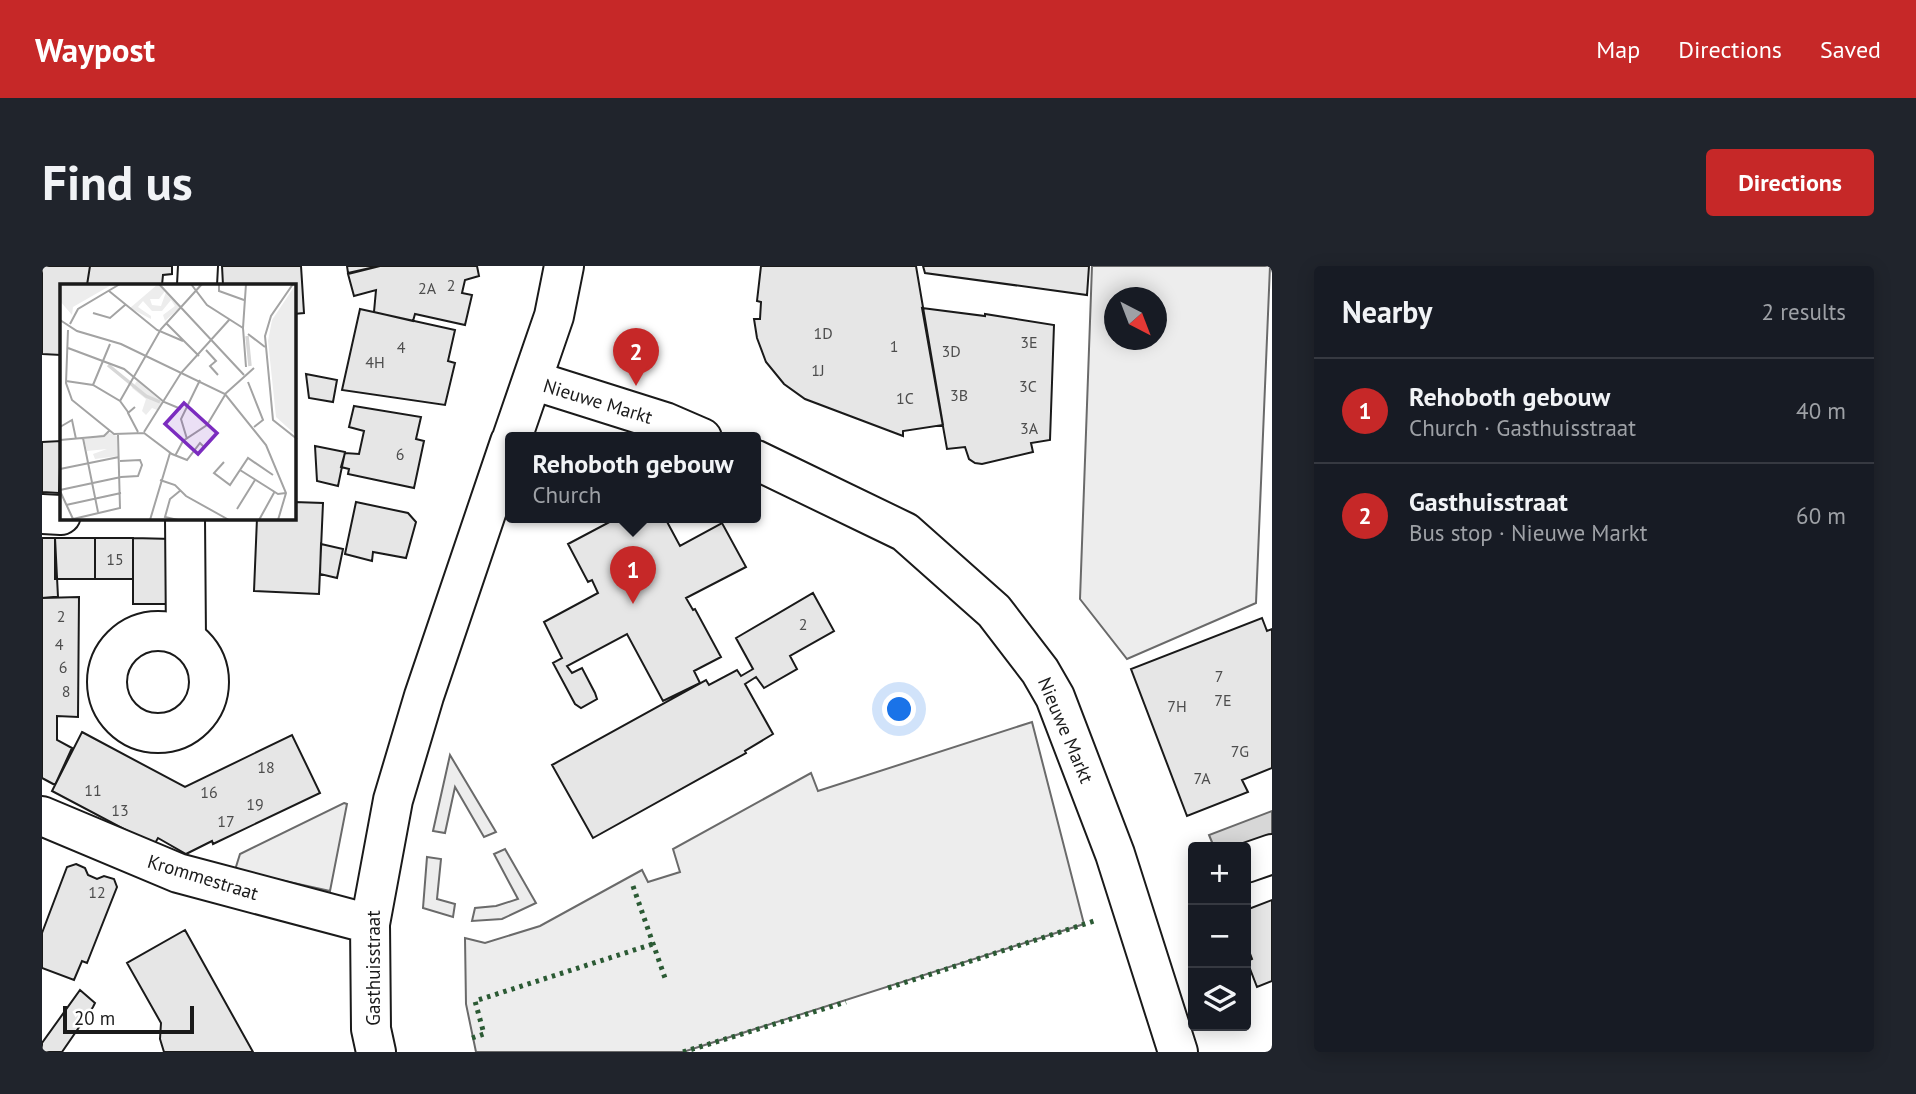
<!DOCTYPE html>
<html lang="en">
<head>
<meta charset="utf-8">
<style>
  :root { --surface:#171b24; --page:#20242c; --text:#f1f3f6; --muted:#9ea1a6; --line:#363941; --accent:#c62828 }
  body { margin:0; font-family:"PT Sans",sans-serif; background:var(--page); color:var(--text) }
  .controls { position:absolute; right:21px; bottom:21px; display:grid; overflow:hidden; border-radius:7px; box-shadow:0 4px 18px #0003 }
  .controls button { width:63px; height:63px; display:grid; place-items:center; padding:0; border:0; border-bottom:2px solid var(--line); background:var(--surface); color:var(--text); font:35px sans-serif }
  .compass { position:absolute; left:1062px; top:21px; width:63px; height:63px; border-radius:50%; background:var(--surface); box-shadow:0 4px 18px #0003; rotate:138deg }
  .scale { position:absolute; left:21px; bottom:18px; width:131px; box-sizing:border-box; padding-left:7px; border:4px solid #1a1a1a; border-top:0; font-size:19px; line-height:24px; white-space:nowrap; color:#1a1a1a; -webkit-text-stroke:5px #fff; paint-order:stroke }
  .you { position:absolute; left:858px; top:444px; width:24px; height:24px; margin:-18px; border:5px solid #fff; border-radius:50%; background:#1a73e8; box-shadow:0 0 0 10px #1a73e833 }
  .badge { display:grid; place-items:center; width:46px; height:46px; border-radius:50%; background:var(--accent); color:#fff; font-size:23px; font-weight:700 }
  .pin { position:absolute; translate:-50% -58px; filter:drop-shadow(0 2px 4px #0008) }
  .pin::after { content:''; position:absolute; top:37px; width:24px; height:21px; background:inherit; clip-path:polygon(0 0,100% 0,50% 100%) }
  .popup { position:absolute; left:463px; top:166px; width:256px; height:91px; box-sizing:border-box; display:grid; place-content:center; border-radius:7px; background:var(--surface); filter:drop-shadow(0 2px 5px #0005); font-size:23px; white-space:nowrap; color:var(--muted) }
  .popup b { font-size:26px; color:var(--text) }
  .popup::after { content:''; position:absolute; left:50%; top:100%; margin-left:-14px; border:14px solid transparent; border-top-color:var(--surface) }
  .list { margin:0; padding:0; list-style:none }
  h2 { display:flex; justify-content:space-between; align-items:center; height:91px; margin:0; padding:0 28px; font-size:30px }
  h2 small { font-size:23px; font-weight:400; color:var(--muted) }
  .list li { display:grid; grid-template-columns:46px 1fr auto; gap:21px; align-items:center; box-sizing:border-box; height:105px; padding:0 28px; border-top:2px solid var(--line) }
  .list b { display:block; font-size:26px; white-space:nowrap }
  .list p { margin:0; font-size:23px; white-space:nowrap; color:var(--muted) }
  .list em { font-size:23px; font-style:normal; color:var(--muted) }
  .icon { flex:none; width:38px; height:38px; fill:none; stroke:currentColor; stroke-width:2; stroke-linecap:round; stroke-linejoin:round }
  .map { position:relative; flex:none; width:1230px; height:786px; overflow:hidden; border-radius:7px }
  header { display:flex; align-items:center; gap:42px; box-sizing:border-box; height:98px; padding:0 35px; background:var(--accent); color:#fff }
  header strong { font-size:33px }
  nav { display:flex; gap:38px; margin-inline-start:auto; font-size:24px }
  .intro { display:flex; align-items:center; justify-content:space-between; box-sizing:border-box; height:168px; padding:0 42px }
  h1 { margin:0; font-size:49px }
  .button { padding:18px 32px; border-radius:7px; background:var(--accent); color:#fff; font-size:24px; font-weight:700 }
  main { display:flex; gap:42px; padding:0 42px }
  aside { flex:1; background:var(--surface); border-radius:7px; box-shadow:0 4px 18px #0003 }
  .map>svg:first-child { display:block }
  .built { fill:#ededed; stroke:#6a6a6a; stroke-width:2; fill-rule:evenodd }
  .water { fill:#d7d7d7; stroke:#6a6a6a; stroke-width:2 }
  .building { fill:#e6e6e6; stroke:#1a1a1a; stroke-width:2 }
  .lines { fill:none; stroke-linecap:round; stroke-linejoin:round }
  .street-casing { stroke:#1a1a1a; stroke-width:42 }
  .street { stroke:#fff; stroke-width:38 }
  .hedge { stroke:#2b5a34; stroke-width:5; stroke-dasharray:3.5 5; stroke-linecap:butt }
  .labels { text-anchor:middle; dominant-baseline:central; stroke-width:5; stroke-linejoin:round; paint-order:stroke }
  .number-label { font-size:16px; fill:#4d4d4d }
  .street-label { font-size:19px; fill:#1a1a1a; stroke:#fff }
  .inset-river { fill:none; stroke:#d7d7d7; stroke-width:3.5 }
  .inset-road { fill:none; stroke:#a3a3a3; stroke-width:2 }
  .view { fill:#7b2cbf; fill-opacity:0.15; stroke:#7b2cbf; stroke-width:3.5 }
  .inset-edge { fill:none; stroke:#1a1a1a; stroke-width:3.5 }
</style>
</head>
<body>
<header>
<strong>Waypost</strong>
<nav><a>Map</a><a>Directions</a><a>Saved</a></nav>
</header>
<div class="intro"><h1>Find us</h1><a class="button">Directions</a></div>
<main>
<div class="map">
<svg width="1230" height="786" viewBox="0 0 1230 786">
  <rect width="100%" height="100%" fill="#fff"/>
  <path class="built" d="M1050 0H1228L1214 337 1085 393 1038 333ZM1072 32H1114V74H1072Z
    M990 456 1042 658 641 786H434L424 738 423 672 443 677 498 660 600 604 606 616 638 606 631 583 769 507 776 525Z
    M408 489 454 566 442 571 413 521 403 567 391 565Z
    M302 537 305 538 288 625 193 604 198 588Z
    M463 583 494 637 460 653 430 655 433 642 454 640 476 633 452 588Z
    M385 591 399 593 395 633 413 638 411 651 381 642Z"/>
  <path class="water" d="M1230 545V570L1202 581H1172L1167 569Z"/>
  <path class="building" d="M0 0H48L45 19H19V89L0 88Z
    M48 0H130V8L121 9 120 19H45Z
    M180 0H259L262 47 252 48V19H181Z
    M305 0H337L306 7Z
    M338 0H435L437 10 423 14 420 27 430 29 423 59 373 48 371 55 332 46 334 24 312 30 306 8Z
    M719 0H874L901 159 861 165V170L763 133 742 118 724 96 715 72 712 53H718L719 36 715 35Z
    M881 0H1047L1045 29 883 7Z
    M880 42 943 50V48L1012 59 1008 174 989 177 991 186 940 198 933 197 927 193 923 181 905 183Z
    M318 43 413 64 406 95 413 97 403 139 300 124Z
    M264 108 295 114 291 136 267 132Z
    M312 140 379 151 374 173 382 175 372 222 306 208 307 203 299 201 303 187 317 188 322 165 307 161Z
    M19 175 17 227 0 226V176Z
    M273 180 303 186 296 220 275 215Z
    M252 236 281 237 277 328 212 325 215 252H252Z
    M314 236 366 247 374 256 364 292 331 286 330 295 303 288Z
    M575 252H623L638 280 680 257 704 301 644 332 651 344 653 343 679 391 652 405 658 417 621 435 585 368 525 400 530 407 540 402 553 427 555 433 539 442 533 438 511 397 520 392 502 356 556 327 550 314 546 316 526 278Z
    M0 272H13L16 331 0 332Z
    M13 272H53V313H13Z
    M53 272H91V313H53Z
    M91 272 130 273V338H91Z
    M279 278 301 283 295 312 278 308Z
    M771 327 792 365 748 390 755 403 722 422 714 411 703 418 731 468 703 485 704 487 551 572 510 499 664 414 667 419 695 404 699 410 711 403 694 372Z
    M37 331 36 451 15 450V474L30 482 13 519 0 512V332Z
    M1220 352 1225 365 1230 363V502L1200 514 1206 526 1145 550 1089 403Z
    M40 466 143 521 250 469 278 527 171 578 170 575 144 588 116 572 112 579 10 525Z
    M34 598 43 602 46 609 55 613 62 610 72 613 75 621 45 697 40 695 32 714 0 702V667L25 601Z
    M1230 634V715L1215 721 1205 695 1210 693 1204 677V644Z
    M143 664 211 786H122L118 773 119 757 85 697Z
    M38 724 53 737 51 741 20 786H0V777Z"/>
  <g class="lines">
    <defs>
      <path id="street" d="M155 19 156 0
        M490 114 623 156 660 172
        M470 172 512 50 522 0
        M714 194 863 266 952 345 998 405 1013 431 1073 588 1136 786
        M0 248 19 249
        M143 252 144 373
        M65 416a51 51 0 1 1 102 0a51 51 0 1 1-102 0Z
        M0 550 136 607 328 658
        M1204 597 1230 588
        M334 786 329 763 328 658 351 534 382 430 468 176"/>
    </defs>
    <use href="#street" class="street-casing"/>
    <use href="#street" class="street"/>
    <path class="hedge" d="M591 620 623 712
      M846 722 1052 655
      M430 772 442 768 433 735 611 678
      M641 786 804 736"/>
  </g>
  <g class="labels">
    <g class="number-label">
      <text x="409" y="19">2</text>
      <text x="385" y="22">2A</text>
      <text x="781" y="67">1D</text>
      <text x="987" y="76">3E</text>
      <text x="852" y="80">1</text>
      <text x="359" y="81">4</text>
      <text x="909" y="85">3D</text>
      <text x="333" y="96">4H</text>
      <text x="776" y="104">1J</text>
      <text x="986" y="120">3C</text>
      <text x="917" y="129">3B</text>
      <text x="863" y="132">1C</text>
      <text x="987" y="162">3A</text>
      <text x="358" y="188">6</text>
      <text x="73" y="293">15</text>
      <text x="19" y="350">2</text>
      <text x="761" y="358">2</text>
      <text x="17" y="378">4</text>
      <text x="21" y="401">6</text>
      <text x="1177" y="410">7</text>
      <text x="24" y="425">8</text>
      <text x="1181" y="434">7E</text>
      <text x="1135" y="440">7H</text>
      <text x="1198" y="485">7G</text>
      <text x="224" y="501">18</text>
      <text x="1160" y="512">7A</text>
      <text x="51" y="524">11</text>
      <text x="167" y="526">16</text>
      <text x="213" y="538">19</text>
      <text x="78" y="544">13</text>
      <text x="184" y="555">17</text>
      <text x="55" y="626">12</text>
    </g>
    <g class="street-label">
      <text transform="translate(556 135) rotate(17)">Nieuwe Markt</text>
      <text transform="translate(1024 464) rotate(67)">Nieuwe Markt</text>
      <text transform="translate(161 611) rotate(17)">Krommestraat</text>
      <text transform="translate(331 702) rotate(-90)">Gasthuisstraat</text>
    </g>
  </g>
  <g transform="translate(18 18)">
    <rect width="236" height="236" fill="#fff"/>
    <path d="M0 0 45 1 53 0 13 23 12 31 0 17ZM98 0 105 7 99 15H90L92 21 101 22 106 8 120 23 105 37 103 31 115 22 111 16 102 27H92L83 17 78 23 91 32V35L70 24ZM236 0V151L216 133 208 57 212 36ZM77 97 102 118 97 126 92 124 86 131 82 127 86 115 72 104ZM49 149 57 152 58 172 35 175 33 170 47 165 27 167 24 155Z" fill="#ededed"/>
    <path class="inset-river" d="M187 52 190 82M48 81 86 112 100 118"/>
    <path class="inset-road" d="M99 0 184 91M131 0 147 21 183 44M186 0 183 44 186 83M233 0 211 32 205 52 213 136 237 155M159 1V7L184 16M49 7 97 46 123 57M33 29 50 34 65 21M0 36 17 47 61 60 165 110 206 161 226 209 218 236M106 39 139 72M10 40 18 25 60 0M8 46 6 99 12 116 54 150 84 149 112 170 127 176 140 159 145 164M188 50 205 63M8 64 64 85 104 118 121 125M146 66 156 77 150 82 158 91M6 97 33 101 60 117 68 128M188 98 203 136 194 143M33 101 50 60M165 110 194 84M60 117 101 45 142 0M75 123 68 129 78 148M0 143 12 136 16 155M84 148 121 89 169 36M23 154 38 228M127 155 121 135 140 96M0 156 44 152 49 147M115 172 123 157 147 141 165 111M60 177 80 176 82 181 78 192 61 193M164 178 154 189 170 201 188 174 213 191M0 185 59 173M180 186 218 210 226 209M100 196 115 201 126 212 169 236M0 206 61 193M0 207 13 235 60 224 58 151M6 221 61 209M177 225 195 196M90 236 110 169M118 236 105 233 110 215 121 206M199 236 215 207"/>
    <path class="view" d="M124 119 157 149 138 170 105 140Z"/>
    <rect width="236" height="236" class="inset-edge"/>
  </g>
</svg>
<div class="controls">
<button>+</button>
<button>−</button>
<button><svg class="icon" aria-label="layers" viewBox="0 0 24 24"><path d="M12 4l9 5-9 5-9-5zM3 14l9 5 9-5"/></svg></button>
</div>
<svg class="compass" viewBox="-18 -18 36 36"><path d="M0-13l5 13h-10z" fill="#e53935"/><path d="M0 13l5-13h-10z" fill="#9ea1a6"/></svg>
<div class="scale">20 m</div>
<div class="you"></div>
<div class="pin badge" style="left:591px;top:338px">1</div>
<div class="popup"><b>Rehoboth gebouw</b>Church</div>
<div class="pin badge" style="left:594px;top:120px">2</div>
</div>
<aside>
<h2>Nearby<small>2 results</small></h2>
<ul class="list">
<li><span class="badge">1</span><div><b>Rehoboth gebouw</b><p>Church · Gasthuisstraat</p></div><em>40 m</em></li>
<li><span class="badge">2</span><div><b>Gasthuisstraat</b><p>Bus stop · Nieuwe Markt</p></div><em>60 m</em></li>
</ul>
</aside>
</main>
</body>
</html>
